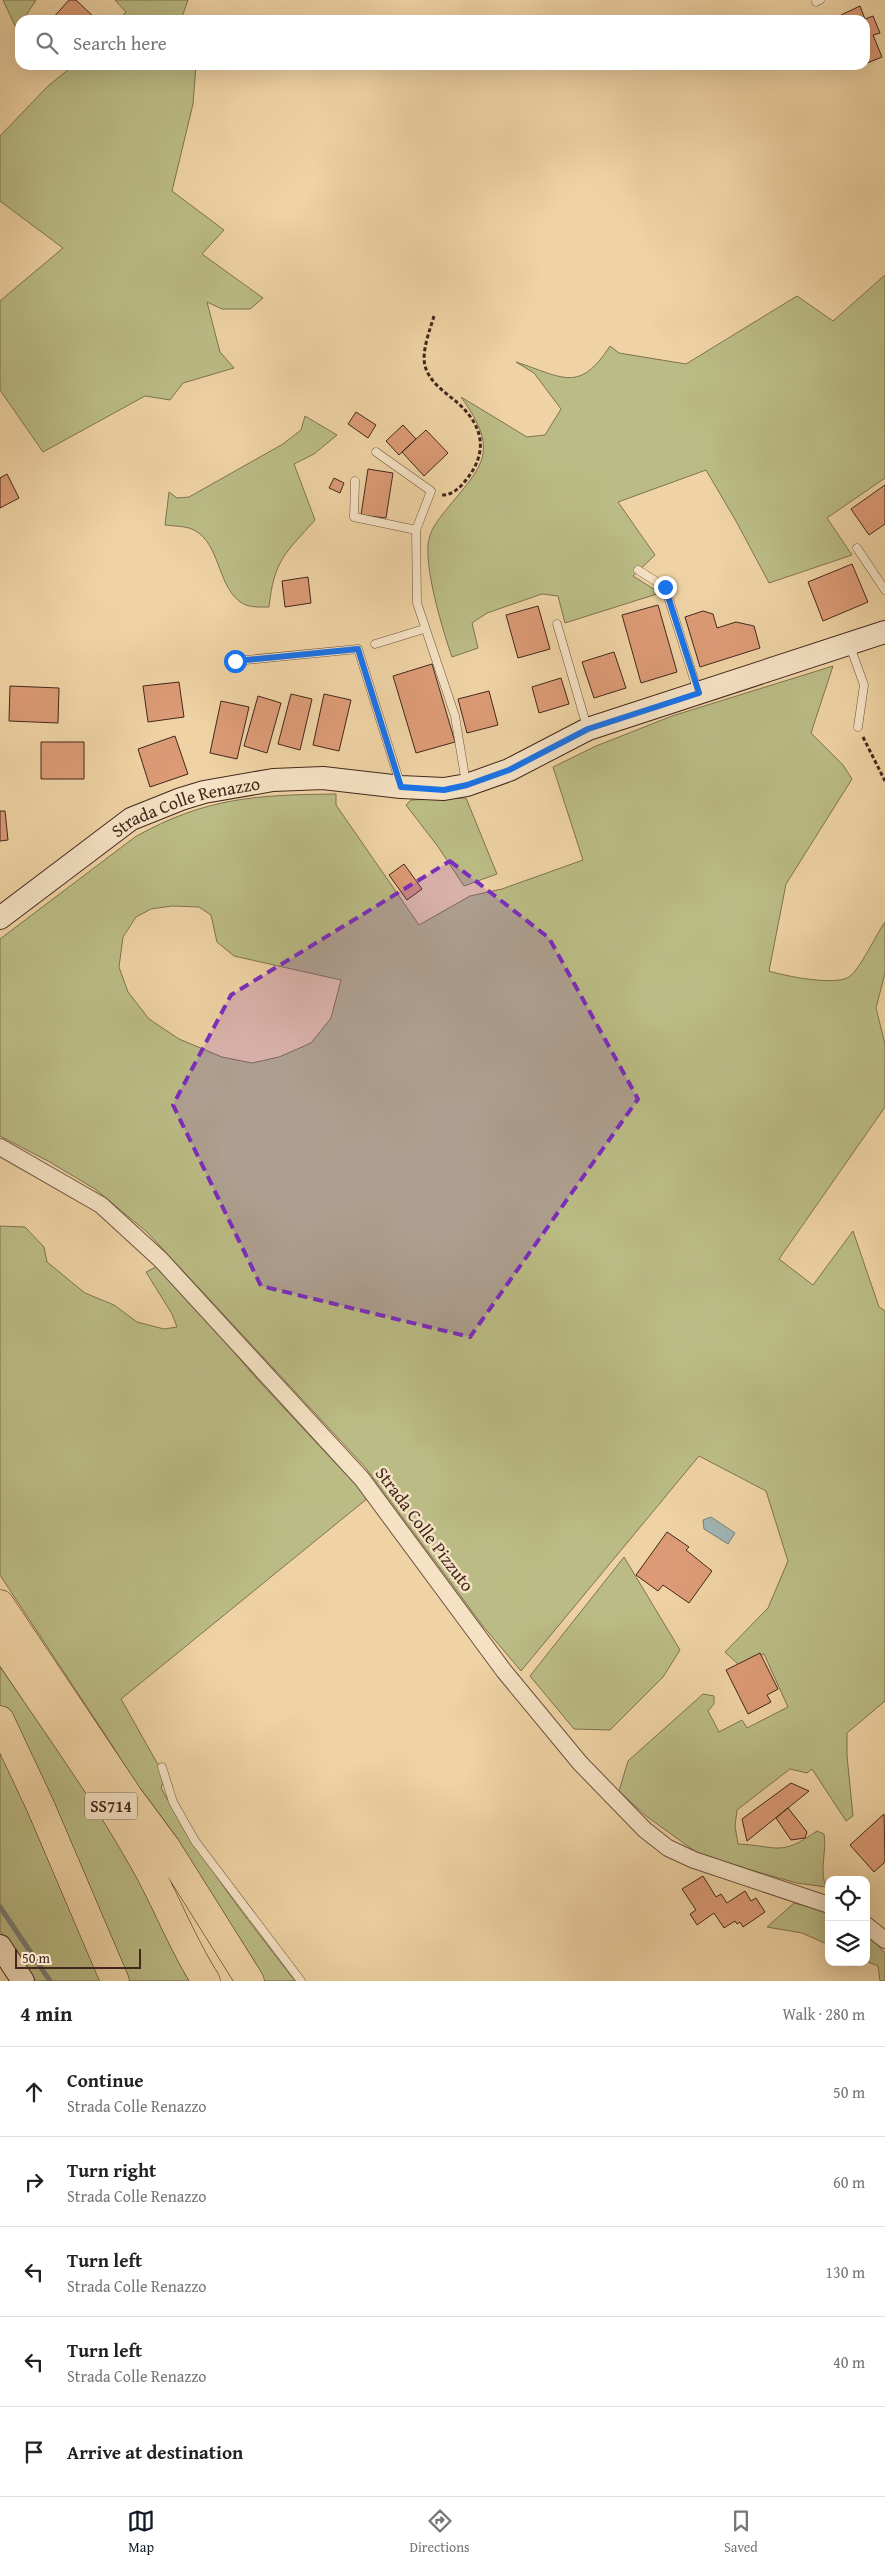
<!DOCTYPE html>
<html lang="en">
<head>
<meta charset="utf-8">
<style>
  :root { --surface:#fff; --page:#f2f2f2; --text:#222; --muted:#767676; --line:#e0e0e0; --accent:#111827 }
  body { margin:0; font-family:"Gentium Book Plus",serif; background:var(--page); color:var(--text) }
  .controls { position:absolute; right:15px; bottom:15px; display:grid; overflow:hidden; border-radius:10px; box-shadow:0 5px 20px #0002 }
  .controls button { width:45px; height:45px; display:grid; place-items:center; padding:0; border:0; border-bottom:1px solid var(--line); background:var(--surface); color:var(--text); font:25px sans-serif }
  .scale { position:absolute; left:15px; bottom:12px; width:126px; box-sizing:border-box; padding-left:5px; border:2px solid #43271d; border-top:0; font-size:14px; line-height:18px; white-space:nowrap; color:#43271d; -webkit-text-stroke:4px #f5e2c4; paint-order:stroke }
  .stop { position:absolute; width:15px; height:15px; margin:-11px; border:4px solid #1a73e8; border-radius:50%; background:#fff }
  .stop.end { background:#1a73e8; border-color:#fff; box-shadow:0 1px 5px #0008 }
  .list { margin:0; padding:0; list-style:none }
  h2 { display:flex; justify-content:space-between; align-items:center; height:65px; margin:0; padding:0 20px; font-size:21px }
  h2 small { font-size:16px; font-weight:400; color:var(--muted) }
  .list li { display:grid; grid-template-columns:32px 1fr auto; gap:15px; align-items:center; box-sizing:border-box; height:90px; padding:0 20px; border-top:1px solid var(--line) }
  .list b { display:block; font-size:19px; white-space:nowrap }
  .list p { margin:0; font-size:16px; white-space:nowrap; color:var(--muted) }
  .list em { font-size:16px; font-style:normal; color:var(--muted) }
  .icon { flex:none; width:28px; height:28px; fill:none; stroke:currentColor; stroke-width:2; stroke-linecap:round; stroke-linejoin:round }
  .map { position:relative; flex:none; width:885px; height:1981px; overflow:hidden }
  .search { position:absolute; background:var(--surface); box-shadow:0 5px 20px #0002; left:15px; right:15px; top:15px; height:55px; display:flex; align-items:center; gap:12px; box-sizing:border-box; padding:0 18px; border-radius:15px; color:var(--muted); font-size:19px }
  .sheet { height:515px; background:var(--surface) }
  nav { display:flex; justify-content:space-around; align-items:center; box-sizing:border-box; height:70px; border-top:1px solid var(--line); background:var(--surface); font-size:14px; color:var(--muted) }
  nav a { display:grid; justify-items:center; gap:2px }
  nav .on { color:var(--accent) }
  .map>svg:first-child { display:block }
  .green { fill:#bbbc85; stroke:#7f7251; fill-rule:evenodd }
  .water { fill:#a0b4b3; stroke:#7b7c77 }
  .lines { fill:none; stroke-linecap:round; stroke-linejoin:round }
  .stream { stroke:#7b7c77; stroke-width:5 }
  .building { fill:#dc9b76; stroke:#43271d }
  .lane-casing { stroke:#6e523f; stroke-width:9 }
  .street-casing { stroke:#6e523f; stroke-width:18 }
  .secondary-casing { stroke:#43271d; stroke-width:24 }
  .highway-casing { stroke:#43271d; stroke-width:29 }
  .path { stroke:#43271d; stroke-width:3; stroke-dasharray:4 2.5; stroke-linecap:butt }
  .lane { stroke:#f5e2c4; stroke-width:8 }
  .street { stroke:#f5e2c4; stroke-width:16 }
  .secondary { stroke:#f5e2c4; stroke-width:22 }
  .highway { stroke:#efd3a4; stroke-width:28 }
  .route { stroke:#1a73e8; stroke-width:6 }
  .marked { fill:#7b2cbf; fill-opacity:0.2; stroke:#7b2cbf; stroke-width:4; stroke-dasharray:10 6; stroke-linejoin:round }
  .labels { text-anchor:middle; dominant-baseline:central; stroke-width:5; stroke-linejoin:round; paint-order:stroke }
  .shield { fill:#f5e2c4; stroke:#785f4f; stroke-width:1 }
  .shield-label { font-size:16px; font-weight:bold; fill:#43271d }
  .street-label { font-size:18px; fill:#43271d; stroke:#f5e2c4 }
</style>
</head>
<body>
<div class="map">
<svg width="885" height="1981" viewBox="0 0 885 1981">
  <rect width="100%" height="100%" fill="#efd3a4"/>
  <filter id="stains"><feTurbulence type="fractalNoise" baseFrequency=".004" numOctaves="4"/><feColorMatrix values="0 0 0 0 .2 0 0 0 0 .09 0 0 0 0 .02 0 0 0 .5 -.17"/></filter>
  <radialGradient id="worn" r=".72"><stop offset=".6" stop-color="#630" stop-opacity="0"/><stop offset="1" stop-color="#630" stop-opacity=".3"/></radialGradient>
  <path class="green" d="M3 0H36L23 20H20L17 30Z
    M115 0H188L182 17 186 20H119L126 12Z
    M74 65H196L193 104 172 191 224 230 202 254 263 298 250 309H222L207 302 220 352 234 368 183 383 170 400 145 396 43 452 0 390V301L63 248 0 201V136L48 86Z
    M885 275V478L827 518 852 555 769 583 736 521 706 470 618 502 655 555 633 576 660 593 565 623 558 596 542 594 487 613 472 623 478 648 452 657C442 628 426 574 428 545 429 533 435 524 442 515 480 467 503 455 461 397L527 437 545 435 561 409 534 373 516 362C563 377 579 394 610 346L619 353 686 364 797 296 833 321Z
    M305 416 337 435 314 454 294 464 315 520C285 554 274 560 269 607 259 607 247 608 239 601 216 583 220 538 189 528 182 526 173 526 165 525L169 492 177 498 189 497 283 444 301 430Z
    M833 666 811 733 843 765 852 779 786 884 769 971C784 976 835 986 849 977 861 968 875 936 885 922V973L876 1008 885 1044V1107L779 1259 813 1285 853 1231 879 1307 885 1311V1701L847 1733V1756L853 1816 846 1821 812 1769 807 1773 790 1769 737 1810 735 1826 738 1844C778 1846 780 1857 817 1831L824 1834C827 1852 819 1870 826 1887L797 1883 703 1857 646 1816 619 1791 628 1761 703 1694 714 1696V1704L708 1711 719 1732 742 1720 747 1728 788 1707 764 1654 739 1665 725 1652 768 1608 788 1561 766 1491 699 1456 521 1671 483 1626 365 1467 147 1232 95 1189 48 1161 0 1136V939L135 837C206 797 257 795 336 794V805L419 925 470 896 502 889 583 860 553 767 596 746 672 716ZM172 906 199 907 211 915 217 942 234 956 341 980 331 1018 311 1043 279 1057 252 1063 222 1057 179 1039 149 1019 128 992 119 967 123 937 136 917 151 909Z
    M466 798 497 874 464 886 439 848 406 805 411 800Z
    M0 1226 25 1227 44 1247 47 1262 85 1293 114 1305 137 1322 164 1329 177 1327 172 1314 146 1272 160 1265 256 1378 368 1498 121 1699 165 1777 161 1788C199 1858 247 1919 295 1981H259L110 1742 0 1575Z
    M624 1557 680 1650 663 1677 610 1730 574 1729 530 1676Z
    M0 1661 88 1789 195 1981H122L0 1706Z
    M0 1731 112 1981H32L0 1931Z
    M794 1903 829 1912V1945L802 1933 767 1927Z
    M866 1933 885 1953V1981H880L878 1966 866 1961Z"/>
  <path class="water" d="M711 1517 735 1533 728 1544 704 1529 703 1520Z"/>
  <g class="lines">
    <path class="stream" d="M0 1907 50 1981"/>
  </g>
  <path class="building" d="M69 0H76L97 20H51Z
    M860 6 865 19 873 16 880 33 873 35 882 57 865 64V20H843L841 15Z
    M356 412 376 425 368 438 348 424Z
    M403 425 416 439 399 455 386 441Z
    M426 430 448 453 424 476 402 452Z
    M368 469 393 473 386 518 361 515Z
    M7 474 19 498 0 508V478Z
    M334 478 344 483 340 493 329 488Z
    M885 485V524L869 535 851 509Z
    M852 564 868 602 823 621 808 582Z
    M308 577 311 603 285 607 282 581Z
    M658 605 677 672 641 683 622 615Z
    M538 606 550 649 518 658 506 615Z
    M703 611 713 614 717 628 736 622 754 626 760 648 700 667 685 617Z
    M614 652 626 688 594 698 582 662Z
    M432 664 455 742 416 753 393 676Z
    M561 678 569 704 539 713 532 687Z
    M179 682 184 717 148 722 143 686Z
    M10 686 59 688 58 723 9 721Z
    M489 691 498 725 467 733 458 699Z
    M291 694 312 699 300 750 278 744Z
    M324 694 351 700 339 751 313 745Z
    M258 696 281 703 267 753 244 746Z
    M221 701 249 707 237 759 210 753Z
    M175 736 188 774 150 787 138 749Z
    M41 742H84V779H41Z
    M0 811H5L8 840 0 841Z
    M404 864 422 889 407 900 389 875Z
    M667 1532 689 1547 686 1550 712 1571 689 1603 663 1585 658 1591 636 1575Z
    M760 1653 778 1689 767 1695 771 1702 748 1714 726 1670Z
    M791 1783 809 1791 747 1841 742 1819Z
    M788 1808 807 1832 805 1838 791 1840 776 1818Z
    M884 1814 885 1862 874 1872 850 1845Z
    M703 1876 716 1897 721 1894 727 1903 745 1891 751 1901 756 1898 765 1912 743 1927 740 1922 737 1924 735 1921 724 1928 714 1913 697 1925 690 1914 696 1910 682 1889Z"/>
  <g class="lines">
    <defs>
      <path id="lane" d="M816 2 820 0
        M376 452 431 491 416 530 417 603 455 716 466 783
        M355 481 354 517 416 530
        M857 548 885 590
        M638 570 665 587 698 692
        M557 624 587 727
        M375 644 424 629
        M850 646 864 685 858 727
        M235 661 358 649 400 783
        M162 1767 173 1802 195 1841 301 1981"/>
      <path id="street" d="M0 1147 101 1205 161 1260 362 1479 504 1671 580 1763 645 1830 668 1848 694 1860 829 1905
        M866 1925 885 1940"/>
      <g id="secondary">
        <path id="s1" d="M0 918 131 819 181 799 204 792 273 780 323 778 401 787 444 789 467 785 509 770 588 729 885 632"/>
        <path d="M0 1946 23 1981"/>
      </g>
      <path id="highway" d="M0 1604 129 1797 166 1847 250 1981
        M0 1641C49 1714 100 1784 143 1860 166 1899 181 1943 206 1981
        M0 1720 40 1805 115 1981"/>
    </defs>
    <use href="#lane" class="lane-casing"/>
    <use href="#street" class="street-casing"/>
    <use href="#secondary" class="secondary-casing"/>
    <use href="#highway" class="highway-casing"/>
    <path class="path" d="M434 316C430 330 420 354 426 369 432 385 448 394 460 405 485 429 487 454 466 480 460 488 451 496 441 495
      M863 737 885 781"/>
    <use href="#lane" class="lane"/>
    <use href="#street" class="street"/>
    <use href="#secondary" class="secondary"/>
    <use href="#highway" class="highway"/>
  </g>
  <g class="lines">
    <path class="route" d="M235 661 358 649 401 787 444 790 467 785 509 770 588 729 699 693 665 587"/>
  </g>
  <path class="marked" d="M450 861 549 938 638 1099 470 1337 261 1286 173 1105 231 995Z"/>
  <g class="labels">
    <rect class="shield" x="85" y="1792.5" width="52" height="27" rx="4"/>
    <g class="shield-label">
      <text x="111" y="1806">SS714</text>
    </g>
    <g class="street-label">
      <text stroke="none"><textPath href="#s1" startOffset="220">Strada Colle Renazzo</textPath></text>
      <text transform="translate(425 1529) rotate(53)">Strada Colle Pizzuto</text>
    </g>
  </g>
  <rect width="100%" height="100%" filter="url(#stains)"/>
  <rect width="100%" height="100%" fill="url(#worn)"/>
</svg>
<div class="controls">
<button><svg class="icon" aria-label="locate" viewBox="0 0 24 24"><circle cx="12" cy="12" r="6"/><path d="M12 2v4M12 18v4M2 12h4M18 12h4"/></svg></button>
<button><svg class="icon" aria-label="layers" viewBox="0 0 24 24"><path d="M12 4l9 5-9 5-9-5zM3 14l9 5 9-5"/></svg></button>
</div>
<div class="scale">50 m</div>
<div class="stop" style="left:235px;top:661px"></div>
<div class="stop end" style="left:665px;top:587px"></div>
<div class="search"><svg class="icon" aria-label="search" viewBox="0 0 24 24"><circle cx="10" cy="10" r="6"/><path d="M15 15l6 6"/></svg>Search here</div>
</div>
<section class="sheet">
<h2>4 min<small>Walk · 280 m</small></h2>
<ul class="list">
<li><svg class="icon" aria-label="ahead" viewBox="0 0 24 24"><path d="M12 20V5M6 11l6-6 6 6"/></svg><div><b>Continue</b><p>Strada Colle Renazzo</p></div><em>50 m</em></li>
<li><svg class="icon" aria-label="right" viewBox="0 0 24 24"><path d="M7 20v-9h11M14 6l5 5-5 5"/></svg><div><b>Turn right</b><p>Strada Colle Renazzo</p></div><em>60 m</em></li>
<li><svg class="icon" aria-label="left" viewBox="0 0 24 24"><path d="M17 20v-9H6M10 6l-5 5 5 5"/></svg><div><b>Turn left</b><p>Strada Colle Renazzo</p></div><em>130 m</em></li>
<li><svg class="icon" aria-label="left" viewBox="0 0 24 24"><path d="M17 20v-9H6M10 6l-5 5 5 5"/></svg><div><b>Turn left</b><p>Strada Colle Renazzo</p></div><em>40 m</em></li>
<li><svg class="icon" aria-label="arrive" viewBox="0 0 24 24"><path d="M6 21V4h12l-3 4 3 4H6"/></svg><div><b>Arrive at destination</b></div></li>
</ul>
</section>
<nav>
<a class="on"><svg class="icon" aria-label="map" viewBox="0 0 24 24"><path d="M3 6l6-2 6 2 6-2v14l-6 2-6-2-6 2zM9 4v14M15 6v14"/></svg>Map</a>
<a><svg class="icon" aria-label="directions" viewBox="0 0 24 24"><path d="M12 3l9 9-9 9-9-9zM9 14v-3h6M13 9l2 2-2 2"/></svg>Directions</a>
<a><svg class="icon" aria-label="saved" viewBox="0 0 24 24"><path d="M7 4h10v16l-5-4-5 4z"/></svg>Saved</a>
</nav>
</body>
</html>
